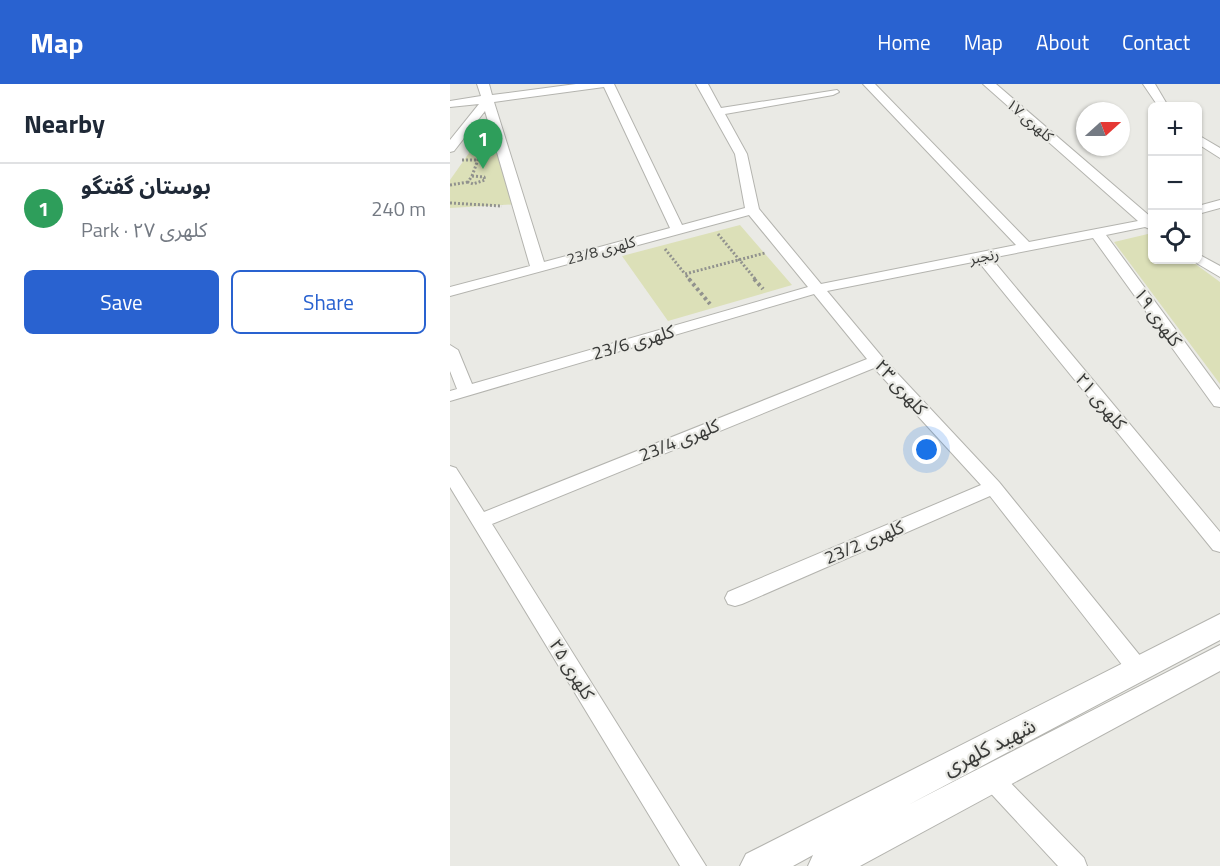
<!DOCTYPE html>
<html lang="en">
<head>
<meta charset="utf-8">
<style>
  :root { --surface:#fff; --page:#f6f6f7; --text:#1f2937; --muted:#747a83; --line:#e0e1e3; --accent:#2962d0 }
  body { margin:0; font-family:"Titillium Web","Noto Sans Arabic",sans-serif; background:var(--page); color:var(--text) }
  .controls { position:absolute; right:18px; top:18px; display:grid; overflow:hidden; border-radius:9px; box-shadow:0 2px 4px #0004 }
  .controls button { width:54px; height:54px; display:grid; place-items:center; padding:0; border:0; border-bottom:2px solid var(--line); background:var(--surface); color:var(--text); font:30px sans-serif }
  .compass { position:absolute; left:626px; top:18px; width:54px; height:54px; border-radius:50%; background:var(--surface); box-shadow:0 2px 4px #0004; rotate:69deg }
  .you { position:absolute; left:477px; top:366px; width:21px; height:21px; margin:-15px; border:4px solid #fff; border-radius:50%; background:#1a73e8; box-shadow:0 0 0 9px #1a73e833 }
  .badge { display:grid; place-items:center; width:39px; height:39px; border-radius:50%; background:var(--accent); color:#fff; font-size:20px; font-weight:700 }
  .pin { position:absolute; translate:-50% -50px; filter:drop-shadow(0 2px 3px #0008) }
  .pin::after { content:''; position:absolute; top:32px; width:21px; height:18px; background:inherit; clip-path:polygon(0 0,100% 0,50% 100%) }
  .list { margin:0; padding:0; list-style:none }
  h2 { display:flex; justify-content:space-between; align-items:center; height:78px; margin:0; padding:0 24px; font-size:26px }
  h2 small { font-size:20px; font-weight:400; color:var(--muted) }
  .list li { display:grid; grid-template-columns:39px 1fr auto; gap:18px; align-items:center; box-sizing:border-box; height:90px; padding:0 24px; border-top:2px solid var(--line) }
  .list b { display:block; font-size:22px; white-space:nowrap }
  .list p { margin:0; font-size:20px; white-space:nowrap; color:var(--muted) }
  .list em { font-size:20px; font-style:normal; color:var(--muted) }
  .actions { display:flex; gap:12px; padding:18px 24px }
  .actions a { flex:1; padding:14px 0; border:2px solid var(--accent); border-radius:9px; text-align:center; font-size:21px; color:var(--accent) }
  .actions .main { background:var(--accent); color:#fff }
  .icon { flex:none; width:33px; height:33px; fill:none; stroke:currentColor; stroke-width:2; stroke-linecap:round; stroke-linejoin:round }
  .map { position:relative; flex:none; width:770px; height:782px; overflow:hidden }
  header { display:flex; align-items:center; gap:36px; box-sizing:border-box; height:84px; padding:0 30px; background:var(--accent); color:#fff }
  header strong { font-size:28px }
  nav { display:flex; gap:33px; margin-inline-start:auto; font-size:21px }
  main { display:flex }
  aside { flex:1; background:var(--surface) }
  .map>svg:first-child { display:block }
  .green { fill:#dce0b8 }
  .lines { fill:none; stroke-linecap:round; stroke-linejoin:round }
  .minor-casing { stroke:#b4b4af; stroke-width:2 }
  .secondary-casing { stroke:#b4b4af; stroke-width:2 }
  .path-far1 { stroke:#91928e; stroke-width:3; stroke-dasharray:2 2; stroke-linecap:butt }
  .path { stroke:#91928e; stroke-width:4; stroke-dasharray:3 3; stroke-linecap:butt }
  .minor { fill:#fff; fill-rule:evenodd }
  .secondary { fill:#fff; fill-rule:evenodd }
  .labels { text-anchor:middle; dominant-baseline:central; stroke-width:4.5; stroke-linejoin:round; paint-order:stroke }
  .far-street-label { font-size:15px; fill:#393a38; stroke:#eaeae5 }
  .street-label { font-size:18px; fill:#393a38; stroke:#eaeae5 }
  .near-street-label { font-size:21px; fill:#393a38; stroke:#eaeae5 }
</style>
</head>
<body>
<header>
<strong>Map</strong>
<nav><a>Home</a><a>Map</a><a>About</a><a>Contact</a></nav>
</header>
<main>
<aside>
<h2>Nearby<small></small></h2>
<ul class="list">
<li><span class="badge" style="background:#2e9e5b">1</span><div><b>بوستان گفتگو</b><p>Park · کلهری ۲۷</p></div><em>240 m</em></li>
</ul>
<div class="actions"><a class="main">Save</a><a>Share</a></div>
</aside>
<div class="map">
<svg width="770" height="782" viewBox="0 0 770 782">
  <rect width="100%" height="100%" fill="#eaeae5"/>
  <path class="green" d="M43 35 70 120 0 124V96Z
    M290 141 342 201 218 237 172 172Z
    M702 149V176H740L770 198V300L664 158Z"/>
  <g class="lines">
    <defs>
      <path id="minor" d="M27 0H39L42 11 126 0H164L232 141 295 124 285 70 246 0H258L271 24 387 6 389 8 383 11 275 30 297 70 309 125 371 200 566 161 413 0H425L579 158 688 137 533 0H546L702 134V146L695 143 656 151 770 306V323L764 322 643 154 541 174 770 448V468L763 466 528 177 377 207 433 274 549 398 696 579 699 585 696 591 688 594 680 591 540 412 292 520 285 522 278 520 275 514 278 508 531 401 424 284 42 440 256 782H230L0 403V382L6 384 34 428 417 275 364 210 0 317V307L7 305 0 287V261L8 266 22 300 358 203 299 131 0 212V203L80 182 35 27 4 67 0 68V56L29 20 0 23V17L31 12ZM154 3 220 144 94 178 44 18Z
        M693 0H705L718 22H708Z
        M748 51 770 64V74L748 60Z
        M770 116V124L748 130V122Z
        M748 170 770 182V193L743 177 742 176H748Z
        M541 684 549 687 634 774 637 782H608L533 701 529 694 533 687Z"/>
      <path id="secondary" d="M770 530V556L458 721 770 561V587L410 782H358L363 771 343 782H290L296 770Z"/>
    </defs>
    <use href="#minor" class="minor-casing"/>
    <use href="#secondary" class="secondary-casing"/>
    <path class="path-far1" d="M12 76H37
      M22 92 33 62
      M22 92 34 93 35 96 23 100 18 98Z
      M0 101 18 98
      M0 119 52 122
      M268 150 306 196
      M215 165 235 190
      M240 196 235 190 315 169"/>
    <path class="path" d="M239 195 260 220
      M304 195 313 205"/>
    <use href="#minor" class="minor"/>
    <use href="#secondary" class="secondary"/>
  </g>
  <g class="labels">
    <g class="far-street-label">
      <text transform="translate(580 36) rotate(41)">کلهری ۱۷</text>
      <text transform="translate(151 166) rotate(-15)">کلهری 23/8</text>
      <text transform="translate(534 172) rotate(-11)">رنجبر</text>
    </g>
    <g class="street-label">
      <text transform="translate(708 233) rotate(54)">کلهری ۱۹</text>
      <text transform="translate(183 258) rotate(-16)">کلهری 23/6</text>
      <text transform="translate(451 303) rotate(48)">کلهری ۲۳</text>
      <text transform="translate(651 317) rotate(50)">کلهری ۲۱</text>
      <text transform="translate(229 356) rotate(-22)">کلهری 23/4</text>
      <text transform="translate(414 458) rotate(-23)">کلهری 23/2</text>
      <text transform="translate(122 585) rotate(58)">کلهری ۲۵</text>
    </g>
    <g class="near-street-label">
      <text transform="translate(539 662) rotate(-27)">شهید کلهری</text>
    </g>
  </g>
</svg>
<div class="controls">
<button>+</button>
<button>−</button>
<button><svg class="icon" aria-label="locate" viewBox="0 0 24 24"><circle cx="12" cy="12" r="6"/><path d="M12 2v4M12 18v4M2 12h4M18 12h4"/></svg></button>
</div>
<svg class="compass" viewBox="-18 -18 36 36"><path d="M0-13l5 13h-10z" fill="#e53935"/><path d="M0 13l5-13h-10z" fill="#747a83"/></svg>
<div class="you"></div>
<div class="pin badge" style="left:33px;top:85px;background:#2e9e5b">1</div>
</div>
</main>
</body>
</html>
